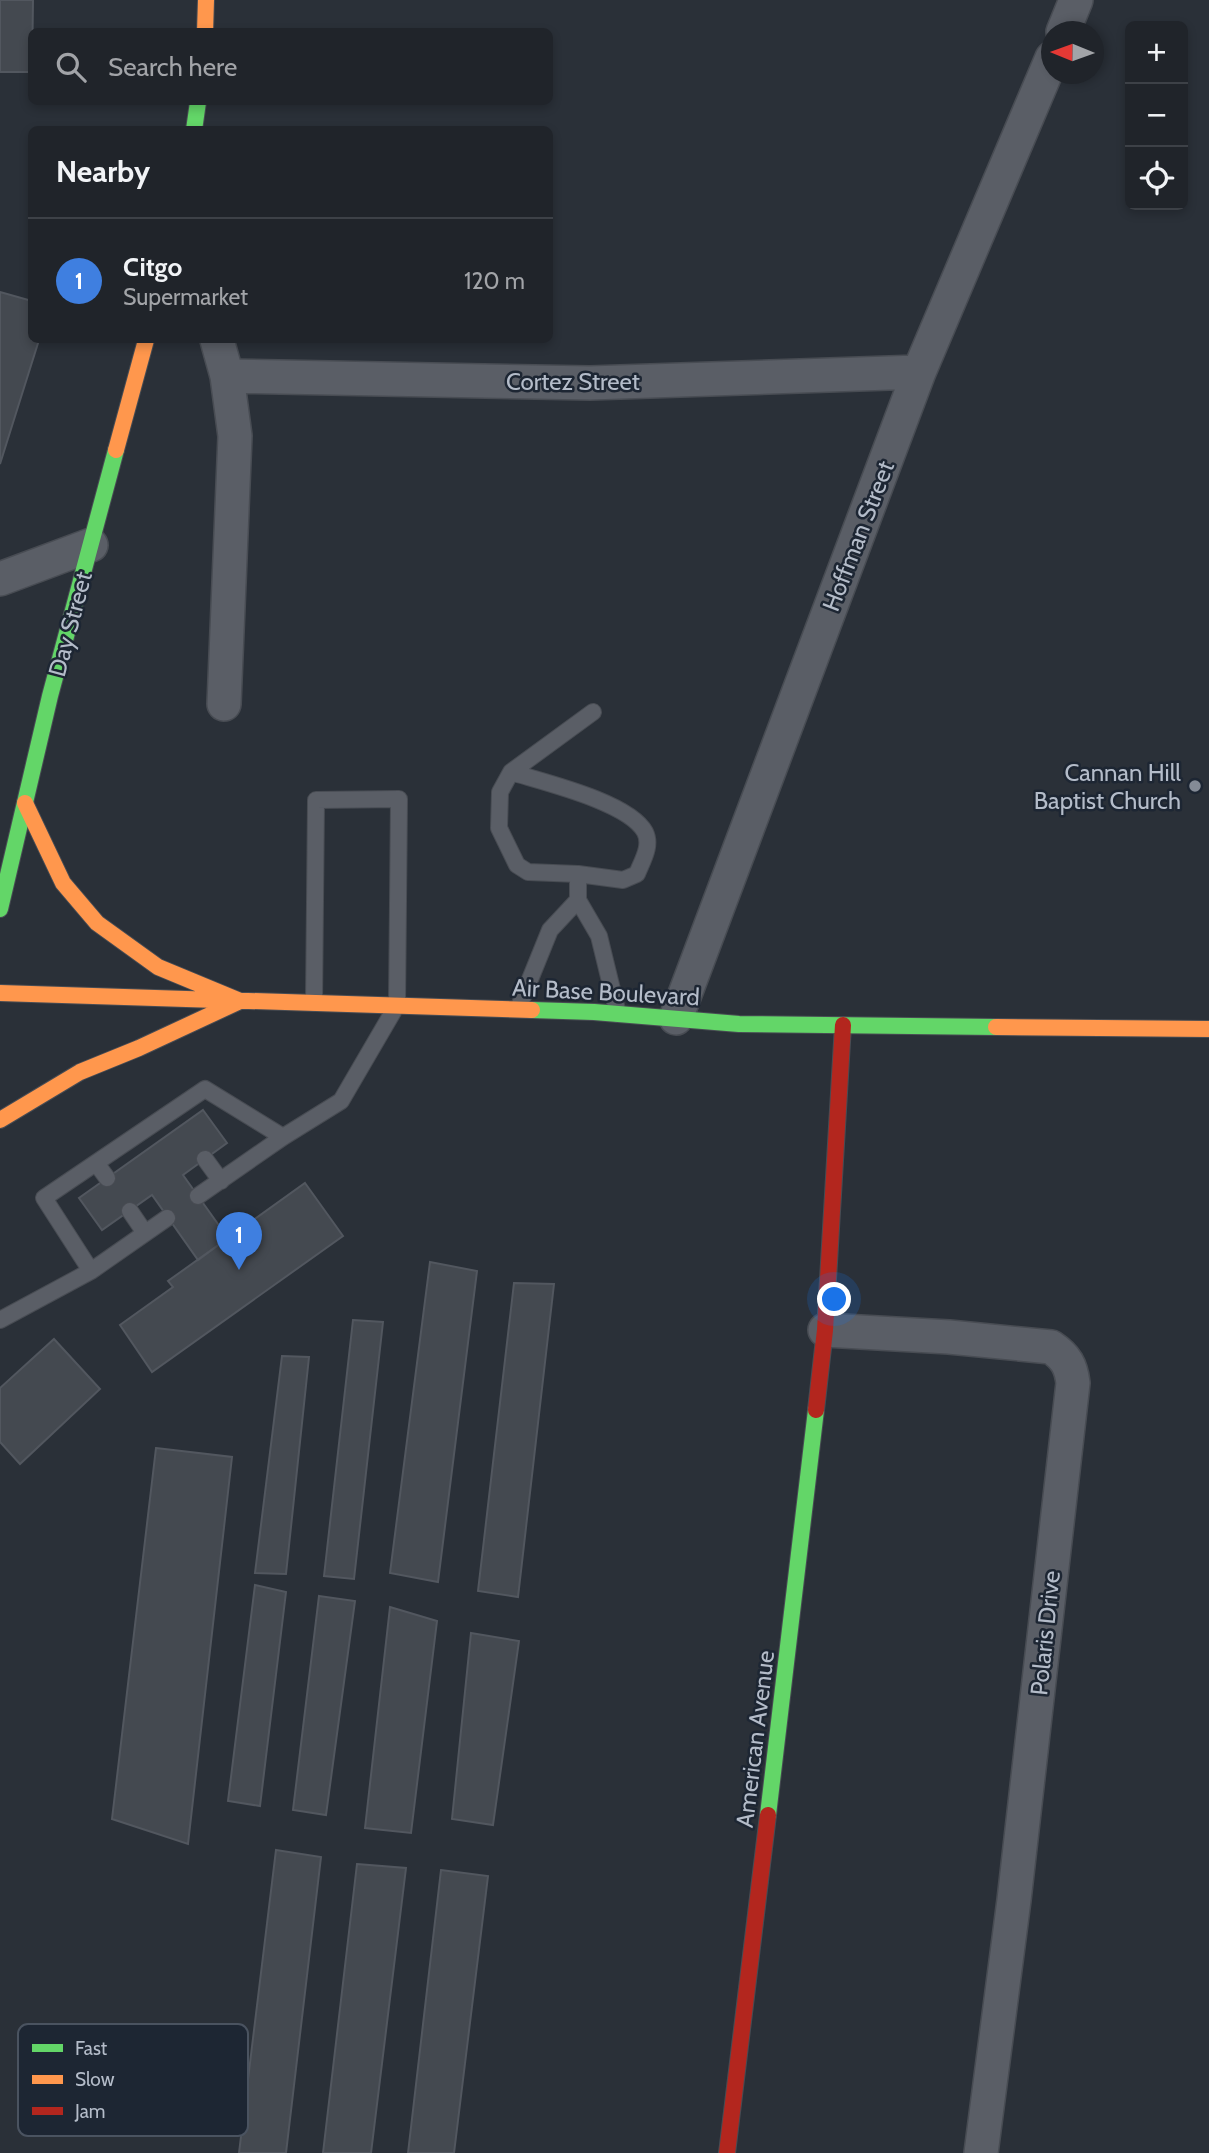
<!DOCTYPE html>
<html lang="en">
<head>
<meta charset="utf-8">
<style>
  :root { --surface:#20242a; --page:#2d3036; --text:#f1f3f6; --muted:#a2a4a8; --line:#3d4147; --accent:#848b96 }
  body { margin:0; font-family:Cabin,sans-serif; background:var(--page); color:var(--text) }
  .controls { position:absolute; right:21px; top:21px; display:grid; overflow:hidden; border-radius:10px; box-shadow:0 4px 10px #0003 }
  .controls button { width:63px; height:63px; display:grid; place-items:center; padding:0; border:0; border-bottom:2px solid var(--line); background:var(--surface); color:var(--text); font:35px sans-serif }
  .compass { position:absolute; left:1041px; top:21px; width:63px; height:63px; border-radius:50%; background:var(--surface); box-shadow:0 4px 10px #0003; rotate:271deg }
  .you { position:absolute; left:835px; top:1300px; width:24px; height:24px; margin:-18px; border:5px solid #fff; border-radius:50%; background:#1a73e8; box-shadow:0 0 0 10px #1a73e833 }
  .badge { display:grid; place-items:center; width:46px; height:46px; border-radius:50%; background:var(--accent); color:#fff; font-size:23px; font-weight:700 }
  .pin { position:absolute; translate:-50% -58px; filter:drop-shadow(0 2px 4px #0008) }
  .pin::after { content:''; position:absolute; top:37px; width:24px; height:21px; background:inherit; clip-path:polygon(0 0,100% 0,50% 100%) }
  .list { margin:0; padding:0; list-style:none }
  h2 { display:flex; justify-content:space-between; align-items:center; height:91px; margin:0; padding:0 28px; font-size:30px }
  h2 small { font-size:23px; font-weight:400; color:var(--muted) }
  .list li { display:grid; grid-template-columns:46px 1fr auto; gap:21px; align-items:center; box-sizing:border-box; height:126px; padding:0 28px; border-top:2px solid var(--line) }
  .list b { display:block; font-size:26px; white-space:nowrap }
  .list p { margin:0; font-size:23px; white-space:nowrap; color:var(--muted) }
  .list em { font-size:23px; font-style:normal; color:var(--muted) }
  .icon { flex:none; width:38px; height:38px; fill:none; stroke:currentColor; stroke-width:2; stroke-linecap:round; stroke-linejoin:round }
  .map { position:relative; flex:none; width:1209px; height:2153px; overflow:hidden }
  .search { position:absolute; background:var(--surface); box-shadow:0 4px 10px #0003; left:28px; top:28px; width:525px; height:77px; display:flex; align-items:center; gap:18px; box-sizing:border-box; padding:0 24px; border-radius:10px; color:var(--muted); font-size:26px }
  .panel { position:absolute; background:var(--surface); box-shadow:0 4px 10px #0003; left:28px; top:126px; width:525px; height:217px; border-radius:10px }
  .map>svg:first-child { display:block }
  .building { fill:#444950; stroke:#52575f; stroke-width:2 }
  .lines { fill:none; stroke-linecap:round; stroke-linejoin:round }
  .lane-casing { stroke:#484c53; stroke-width:18 }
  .street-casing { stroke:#484c53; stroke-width:36 }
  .fast-casing { stroke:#484c53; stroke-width:18 }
  .slow-casing { stroke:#484c53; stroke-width:18 }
  .jam-casing { stroke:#484c53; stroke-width:18 }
  .lane { stroke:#5a5e66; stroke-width:16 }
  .street { stroke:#5a5e66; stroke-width:33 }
  .fast { stroke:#63d668; stroke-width:16 }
  .slow { stroke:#ff974d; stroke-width:16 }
  .jam { stroke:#b3261e; stroke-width:16 }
  .poi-dot { fill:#848b96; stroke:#1d2633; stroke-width:2.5 }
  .labels { text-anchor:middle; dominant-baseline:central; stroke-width:5; stroke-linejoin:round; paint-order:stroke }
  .street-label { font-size:24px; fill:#b4bcc9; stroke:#1d2633 }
  .poi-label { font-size:24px; fill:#b4bcc9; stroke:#1d2633; text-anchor:end }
  .key { fill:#1d2633; stroke:#4a5360; stroke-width:2 }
  .key-label { font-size:19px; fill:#b4bcc9 }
</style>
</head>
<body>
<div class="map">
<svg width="1209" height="2153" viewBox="0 0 1209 2153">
  <rect width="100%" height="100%" fill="#2a3038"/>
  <path class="building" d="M0 0H33L32 72H0Z
    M0 292 32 301V340H39L0 464Z
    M203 1110 227 1143 183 1175 228 1238 198 1260 152 1195 102 1230 79 1198Z
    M305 1183 343 1236 152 1372 120 1325 173 1287 168 1281Z
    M430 1262 477 1271 438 1582 390 1573Z
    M514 1283 554 1284 518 1597 478 1591Z
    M353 1320 383 1322 354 1579 324 1576Z
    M54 1339 100 1389 20 1464 0 1442V1388Z
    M282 1356 309 1357 286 1574 255 1573Z
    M156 1448 232 1457 188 1844 112 1819Z
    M255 1585 286 1592 260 1806 228 1801Z
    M319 1596 355 1601 326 1815 293 1810Z
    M390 1607 437 1621 411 1833 365 1828Z
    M471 1633 519 1641 493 1825 452 1819Z
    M276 1850 321 1857 286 2153H239Z
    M357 1864 406 1868 371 2153H323Z
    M441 1870 488 1876 454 2153H408Z"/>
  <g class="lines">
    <defs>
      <path id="lane" d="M511 772C543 782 629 802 645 832 652 846 642 861 637 874L623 880 578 874
        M578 900V874L528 872 517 865 499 828 500 792 511 772 593 712
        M518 1009 550 930 578 900 599 936 618 1014
        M205 1159 221 1181
        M96 1163 107 1178
        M198 1196 283 1137 341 1101 397 1005 399 799 316 800 314 1003
        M130 1211 145 1233
        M91 1271 44 1198 205 1089 283 1137
        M0 1320 91 1271 167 1218"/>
      <path id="street" d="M1063 32 1076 0
        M217 340 227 376 235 436 224 704
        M227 376 590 383 919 372
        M0 579 91 545
        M676 1018 919 372 1052 58
        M825 1330 949 1337 1051 1347C1066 1357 1071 1366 1073 1383L1014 1900 981 2153"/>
      <path id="fast" d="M194 130 198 102
        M0 909 50 696 116 450
        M532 1010 594 1012 739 1024 996 1027
        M768 1815 816 1410"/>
      <path id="slow" d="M205 32 206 0
        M116 450 146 340
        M25 803 63 883 97 923 158 967 240 1001
        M0 993 532 1010
        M996 1027 1209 1029
        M0 1120 80 1072 139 1048 240 1001"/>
      <path id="jam" d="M816 1410 825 1330 843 1025
        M727 2153 768 1815"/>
    </defs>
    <use href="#lane" class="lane-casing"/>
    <use href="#street" class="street-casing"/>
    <use href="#fast" class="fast-casing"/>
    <use href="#slow" class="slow-casing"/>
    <use href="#jam" class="jam-casing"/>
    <use href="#lane" class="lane"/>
    <use href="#street" class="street"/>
    <use href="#fast" class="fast"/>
    <use href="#slow" class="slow"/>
    <use href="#jam" class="jam"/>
  </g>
  <circle class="poi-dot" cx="1195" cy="786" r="7"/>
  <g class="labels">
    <g class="street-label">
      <text x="573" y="381">Cortez Street</text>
      <text transform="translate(858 536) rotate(-69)">Hoffman Street</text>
      <text transform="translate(70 624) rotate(-75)">Day Street</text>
      <text transform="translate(606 992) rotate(3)">Air Base Boulevard</text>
      <text transform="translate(1045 1633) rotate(-84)">Polaris Drive</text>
      <text transform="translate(755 1739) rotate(-83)">American Avenue</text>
    </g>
    <g class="poi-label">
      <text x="1181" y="772">Cannan Hill<tspan x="1181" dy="28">Baptist Church</tspan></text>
    </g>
  </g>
  <rect x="18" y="2024" width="230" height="112" rx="10" class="key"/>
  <rect x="32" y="2044" width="31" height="8" fill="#63d668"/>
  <rect x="32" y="2075" width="31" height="9" fill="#ff974d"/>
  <rect x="32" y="2107" width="31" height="8" fill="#b3261e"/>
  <g class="key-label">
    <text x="75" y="2055">Fast</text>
    <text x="75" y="2086">Slow</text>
    <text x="75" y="2118">Jam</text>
  </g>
</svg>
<div class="controls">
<button>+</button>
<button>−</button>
<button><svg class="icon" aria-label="locate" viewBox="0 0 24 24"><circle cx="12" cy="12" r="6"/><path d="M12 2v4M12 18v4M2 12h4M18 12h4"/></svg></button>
</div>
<svg class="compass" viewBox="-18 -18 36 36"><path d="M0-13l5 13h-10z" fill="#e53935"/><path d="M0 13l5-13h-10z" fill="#a2a4a8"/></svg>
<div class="you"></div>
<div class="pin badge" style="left:239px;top:1270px;background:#3f7fe0">1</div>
<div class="search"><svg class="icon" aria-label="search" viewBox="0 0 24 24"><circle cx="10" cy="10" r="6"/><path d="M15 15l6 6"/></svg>Search here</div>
<section class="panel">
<h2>Nearby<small></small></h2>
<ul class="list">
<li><span class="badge" style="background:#3f7fe0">1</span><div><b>Citgo</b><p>Supermarket</p></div><em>120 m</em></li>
</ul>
</section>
</div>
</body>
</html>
